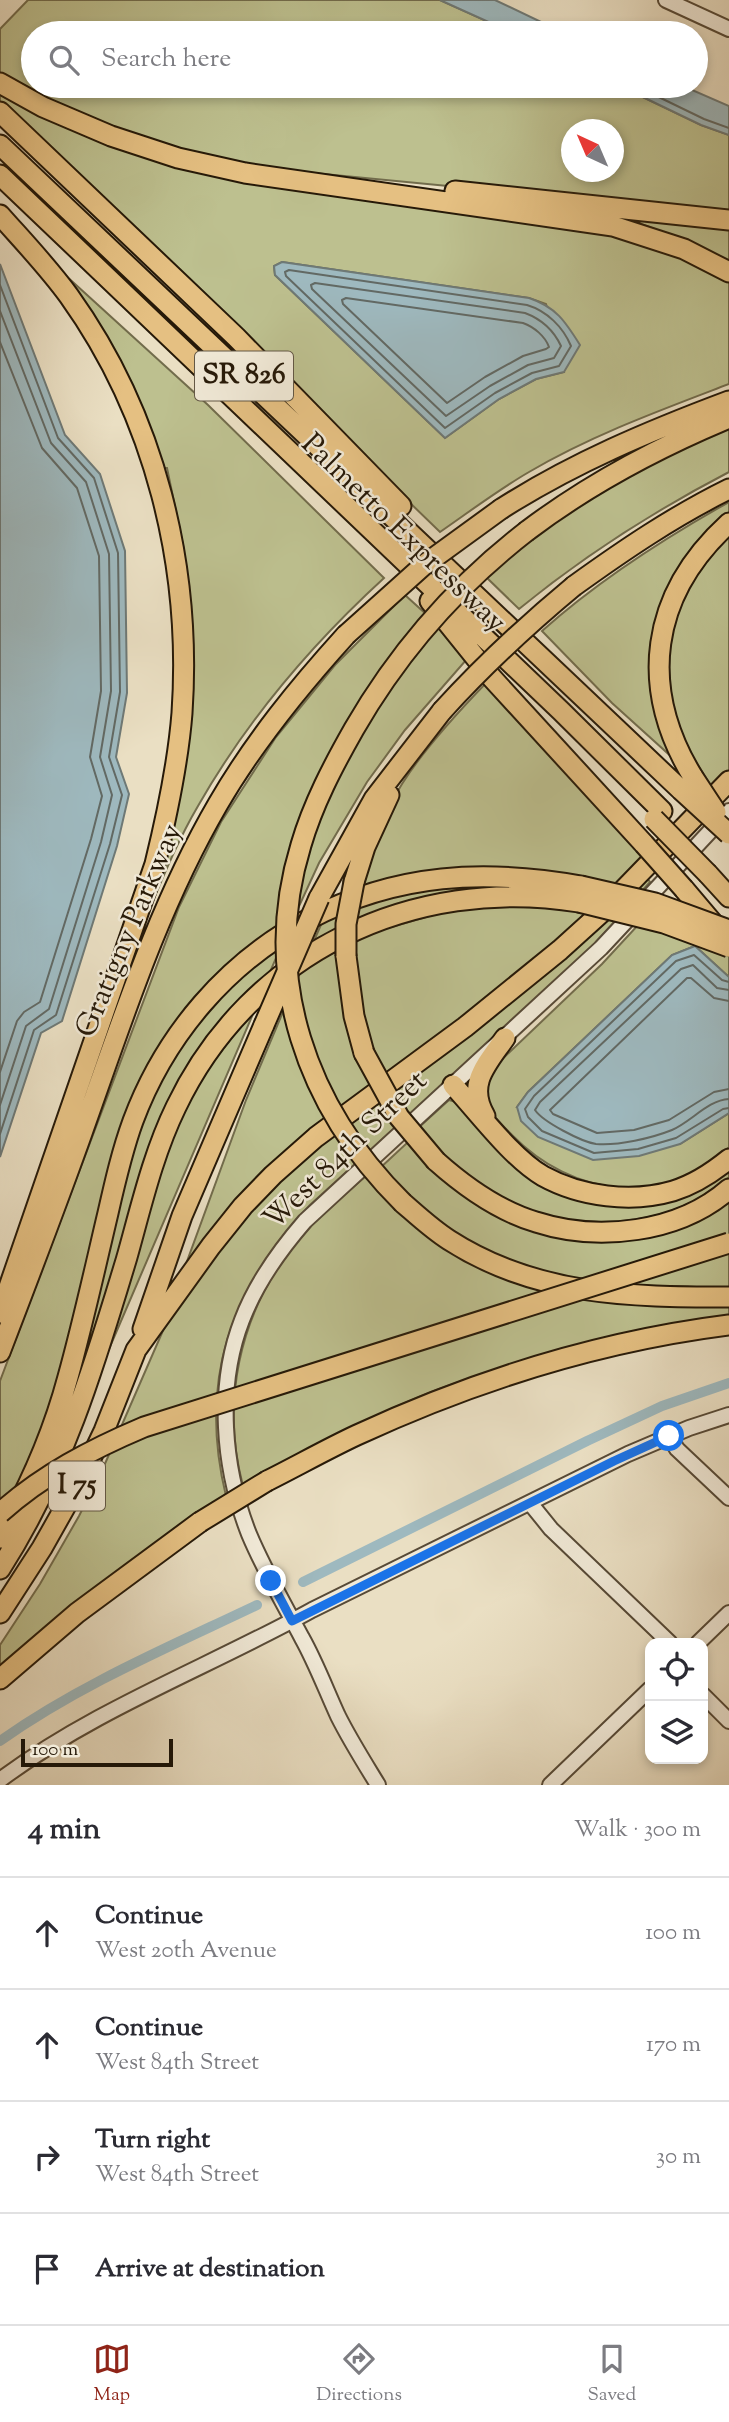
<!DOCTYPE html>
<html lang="en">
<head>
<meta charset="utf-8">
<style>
  :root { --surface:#fff; --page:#f7f7f7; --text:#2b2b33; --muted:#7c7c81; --line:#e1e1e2; --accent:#8f2418 }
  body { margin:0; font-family:"Sorts Mill Goudy",serif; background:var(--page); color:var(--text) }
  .controls { position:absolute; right:21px; bottom:21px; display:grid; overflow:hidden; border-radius:14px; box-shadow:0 4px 10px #0003 }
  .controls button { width:63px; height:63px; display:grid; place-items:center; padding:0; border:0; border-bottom:2px solid var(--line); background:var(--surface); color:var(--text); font:35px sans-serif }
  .compass { position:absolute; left:561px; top:119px; width:63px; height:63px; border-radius:50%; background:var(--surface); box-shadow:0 4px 10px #0003; rotate:316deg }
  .scale { position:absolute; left:21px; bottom:18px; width:152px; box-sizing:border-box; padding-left:7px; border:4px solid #261908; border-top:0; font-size:19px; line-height:24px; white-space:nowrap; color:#261908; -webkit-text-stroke:5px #f1ead8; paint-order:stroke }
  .stop { position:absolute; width:21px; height:21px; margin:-16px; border:5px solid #1a73e8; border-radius:50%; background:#fff }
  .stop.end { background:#1a73e8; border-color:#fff; box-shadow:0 2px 7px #0008 }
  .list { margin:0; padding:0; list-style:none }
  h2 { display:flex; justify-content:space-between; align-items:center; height:91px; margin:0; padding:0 28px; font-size:30px }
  h2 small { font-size:23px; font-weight:400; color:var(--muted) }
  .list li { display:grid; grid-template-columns:46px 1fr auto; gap:21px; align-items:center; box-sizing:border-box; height:112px; padding:0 28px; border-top:2px solid var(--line) }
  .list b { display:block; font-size:26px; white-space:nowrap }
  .list p { margin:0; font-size:23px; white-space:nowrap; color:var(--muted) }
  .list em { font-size:23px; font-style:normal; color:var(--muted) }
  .icon { flex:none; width:38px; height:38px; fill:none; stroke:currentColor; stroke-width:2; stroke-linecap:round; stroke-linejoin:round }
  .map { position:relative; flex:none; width:729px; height:1785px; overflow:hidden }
  .search { position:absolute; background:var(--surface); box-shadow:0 4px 10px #0003; left:21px; right:21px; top:21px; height:77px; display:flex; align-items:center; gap:18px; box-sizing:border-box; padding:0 24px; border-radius:38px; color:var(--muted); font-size:26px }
  .sheet { height:539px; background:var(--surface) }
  nav { display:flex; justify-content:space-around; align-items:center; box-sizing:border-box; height:98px; border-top:2px solid var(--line); background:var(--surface); font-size:19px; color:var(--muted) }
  nav a { display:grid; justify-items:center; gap:4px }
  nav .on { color:var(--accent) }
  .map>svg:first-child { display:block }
  .green { fill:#bdc08f; stroke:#726c4c; stroke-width:2; fill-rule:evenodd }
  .water { fill:#9eb9bf; stroke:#6e7976; stroke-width:2 }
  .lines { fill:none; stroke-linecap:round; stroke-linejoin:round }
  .shore { stroke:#626964; stroke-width:2 }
  .canal { stroke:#9eb9bf; stroke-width:10 }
  .minor-casing { stroke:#574a37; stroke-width:18 }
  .highway-casing { stroke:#261908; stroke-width:23 }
  .minor { stroke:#f1ead8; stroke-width:14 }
  .highway { stroke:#e5c082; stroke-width:19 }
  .highway-bridge-casing { stroke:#261908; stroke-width:23; stroke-linecap:butt }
  .highway-bridge { stroke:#e5c082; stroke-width:19 }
  .route { stroke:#1a73e8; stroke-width:9 }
  .labels { text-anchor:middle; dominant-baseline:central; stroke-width:5; stroke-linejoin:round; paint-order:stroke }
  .shield { fill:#f1ead8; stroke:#635846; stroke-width:2 }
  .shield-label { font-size:28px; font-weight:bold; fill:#261908 }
  .street-label { font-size:30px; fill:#261908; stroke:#f1ead8 }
</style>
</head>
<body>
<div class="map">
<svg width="729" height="1785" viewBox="0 0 729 1785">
  <rect width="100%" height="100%" fill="#eadfc3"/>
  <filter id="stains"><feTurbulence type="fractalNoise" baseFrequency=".00286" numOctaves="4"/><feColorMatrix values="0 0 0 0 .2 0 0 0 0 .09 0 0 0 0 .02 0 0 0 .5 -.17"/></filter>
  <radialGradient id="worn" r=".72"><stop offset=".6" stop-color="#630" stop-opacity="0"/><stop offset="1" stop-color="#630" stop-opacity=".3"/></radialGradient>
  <path class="green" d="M28 0H440L513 33H33V86H620L701 125 729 135V213L252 167 122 135 0 76V29ZM572 130H614V172H572Z
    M0 88 137 149 644 238 729 280V384C661 410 592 435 529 472 498 490 469 512 440 532L372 466 367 457 0 105ZM282 262 529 298 546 304 564 372 536 379 499 399 445 438 275 275 274 266Z
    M555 205 729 223V264L692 243 641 224Z
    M64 274 208 405 384 578C311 645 247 720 198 806 178 840 163 877 148 913L189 598 183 545 167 468H163L62 276Z
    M729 422V472C654 511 585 555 519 609L484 575 578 500Z
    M729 502V517L664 607 674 759 612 703 542 631C599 580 663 539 729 502Z
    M729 532V773L713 789 684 743 671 702 667 646 684 591Z
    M405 595 427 615 467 659 405 730 367 782 319 863 295 915 163 1049 78 1321 23 1483 0 1501V1381L179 907 221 822 276 737 335 665Z
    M487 682 648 858 621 887 551 873 359 889C370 860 379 829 392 802 410 764 458 712 487 682Z
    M647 878 650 882 592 947 556 981 310 1205C230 1289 198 1381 226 1496L0 1668V1645L40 1584 79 1516 104 1466 168 1319 265 1187Z
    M479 882 518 888C445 889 376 905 313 943L323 920 382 897Z
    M502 906 565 909 593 913 555 948 384 1077 372 1050 358 1003 353 938 447 911Z
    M639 924 729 956V977L695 946 672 955 528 1092 517 1107 680 1144 729 1113V1147C664 1210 571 1196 512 1135 486 1109 476 1100 495 1066L602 964Z
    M280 943V949L270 972 219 1024 199 1050 168 1102 79 1391 69 1402 137 1130 169 1063 218 997Z
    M339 944 372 1085 337 1110 317 1066 296 983 303 965Z
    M256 1007 106 1356 160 1166 193 1087Z
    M285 1007 327 1119 182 1275 246 1100Z
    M449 1100 456 1102 506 1153 614 1200 729 1166V1177C716 1187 703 1197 688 1204 638 1228 560 1228 510 1203 473 1185 446 1157 417 1129Z
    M408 1142 486 1204 626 1235 729 1195V1290C624 1287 533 1287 443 1226 420 1210 400 1187 379 1169Z
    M367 1175 495 1270 729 1302V1317C632 1338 532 1354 439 1389 371 1415 307 1449 243 1486 221 1403 239 1317 291 1249 312 1221 341 1198 367 1175Z"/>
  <path class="water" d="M440 0H495L564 33H513Z
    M620 86H683L729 106V135L701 125Z
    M282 262 529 298C556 307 565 321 580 345L564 372 536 379 499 399 445 438 275 275 274 266Z
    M0 264 65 435 100 474 125 551 127 693 116 757 129 794 117 846 62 1021 41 1033 0 1157Z
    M695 946 729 977V1113L680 1144 639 1156 593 1160 538 1137 521 1121 517 1107 528 1092 672 955Z"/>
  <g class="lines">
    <path class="shore" d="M636 86 704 119 729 128
      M289 270 527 305C547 311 563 327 571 346L559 366 532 373 495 393 445 428 286 276 285 272Z
      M315 283 525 313C541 319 554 331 561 346L554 358 528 365 490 386 446 416 312 289 311 285Z
      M0 285 58 438 94 478 118 553 120 692 109 757 122 795 110 844 56 1015 34 1030 0 1134
      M346 298 523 323C534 327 545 336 549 347L546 349 523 356 485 377 447 403 343 304 342 300Z
      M0 311 51 443 86 482 109 554 111 691 100 757 112 795 101 842 49 1009 26 1026 0 1105
      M0 342 42 448 77 488 99 556 101 691 90 757 102 796 91 839 40 1002 24 1012 17 1021 0 1072
      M729 982 722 980 694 955 676 961 534 1096 525 1109 528 1117 542 1131 594 1153 638 1149 676 1138 723 1109 729 1108
      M729 990 717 988 693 965 681 969 540 1102 535 1110C543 1122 582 1142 596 1144 618 1146 652 1138 672 1130 691 1122 708 1100 729 1099
      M729 1001 714 998 691 978H687L550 1110 553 1114 597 1133 634 1130 669 1120 714 1092 729 1089"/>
    <path class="canal" d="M303 1582 587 1441 662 1406 729 1383
      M0 1741C79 1685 169 1647 257 1605"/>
    <defs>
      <path id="minor" d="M666 0 729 29
        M669 1436 677 1449 729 1498
        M530 1503 551 1529 670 1643
        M698 1643 729 1613
        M703 1695 729 1721
        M0 1780C95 1709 209 1667 312 1610L628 1454 689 1428 729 1415
        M378 1785C364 1762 350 1740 338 1716 326 1690 316 1663 302 1638 284 1604 264 1570 249 1534 223 1468 216 1387 242 1320 256 1283 279 1251 305 1221L601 948 729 811
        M550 1785 650 1689"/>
      <path id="highway" d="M0 83 43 107 111 136 178 158 245 173 613 226 684 249 729 272
        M0 112 236 337 401 506
        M0 145 681 790
        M0 175 561 711 662 811
        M455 191 729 220
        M0 215C23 241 48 267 69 296 155 416 192 566 182 713 178 764 167 815 155 864L0 1313
        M501 509C573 463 649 431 729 401
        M527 531C589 484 657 448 729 418
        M574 586C624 550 674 516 729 489
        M430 601 492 678 644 844
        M693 777C638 687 650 595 729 523
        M708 874 729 897
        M354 882 365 847 389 795
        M684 889 717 928
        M319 898 374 799 442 711
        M346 956 354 1016 364 1053
        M453 1085C478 1112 512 1158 543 1176 581 1197 632 1203 673 1191 693 1185 713 1172 729 1159
        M485 1116C466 1084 487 1064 505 1038
        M436 1161C464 1186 499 1211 536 1222 598 1242 679 1233 729 1189
        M403 1203C418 1216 433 1230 449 1240 536 1296 630 1297 729 1297
        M143 1329 182 1216 264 1025
        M0 1352C28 1279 56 1206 82 1133 122 1021 158 907 218 804 254 742 298 688 346 635
        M267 1481C297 1466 327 1449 357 1435 474 1381 602 1341 729 1325
        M0 1538C29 1488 53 1433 68 1377 83 1323 95 1268 108 1213 115 1182 122 1151 133 1121 165 1035 227 962 309 919 398 873 484 869 581 886
        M0 1569C63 1471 94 1367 127 1257 141 1207 153 1154 176 1107 250 952 413 875 579 902
        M0 1613 42 1548 82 1477 104 1431 136 1350 211 1246 243 1206 273 1175 316 1137 465 1027 560 950 602 912 729 781
        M0 1679 77 1613 200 1522"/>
    </defs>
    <use href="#minor" class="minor-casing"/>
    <use href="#highway" class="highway-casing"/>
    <use href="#minor" class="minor"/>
    <use href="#highway" class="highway"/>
    <defs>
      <path id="highway-bridge" d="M346 635 424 565 501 509
        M442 711C483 666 527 625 574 586
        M693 777 716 812
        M681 790 729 834
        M654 819 708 874
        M644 844 684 889
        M581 886 655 903 729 930
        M579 902 664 923 729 947
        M346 956V924L354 882
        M264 1025 319 898
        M364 1053 399 1117 436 1161
        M403 1203C307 1108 260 978 301 845 313 804 333 766 354 729 399 651 456 586 527 531
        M0 1513C42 1475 92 1449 144 1427L729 1243
        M200 1522 267 1481"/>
    </defs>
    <use href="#highway-bridge" class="highway-bridge-casing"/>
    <use href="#highway-bridge" class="highway-bridge"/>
  </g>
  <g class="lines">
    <path class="route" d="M271 1581 292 1621 614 1461 669 1436"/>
  </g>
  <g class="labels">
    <g class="shield">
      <rect x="195" y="351.5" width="98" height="49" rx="5"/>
      <rect x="49" y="1461.5" width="56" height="49" rx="5"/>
    </g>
    <g class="shield-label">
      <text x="244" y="376">SR 826</text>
      <text x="77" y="1486">I 75</text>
    </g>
    <g class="street-label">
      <text transform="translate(403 534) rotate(44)">Palmetto Expressway</text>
      <text transform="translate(130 931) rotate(-67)">Gratigny Parkway</text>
      <text transform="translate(346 1151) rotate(-44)">West 84th Street</text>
    </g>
  </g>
  <rect width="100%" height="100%" filter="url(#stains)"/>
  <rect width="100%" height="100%" fill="url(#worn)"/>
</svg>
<div class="controls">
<button><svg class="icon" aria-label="locate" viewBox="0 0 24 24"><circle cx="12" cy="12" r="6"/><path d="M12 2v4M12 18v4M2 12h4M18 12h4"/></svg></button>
<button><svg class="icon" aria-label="layers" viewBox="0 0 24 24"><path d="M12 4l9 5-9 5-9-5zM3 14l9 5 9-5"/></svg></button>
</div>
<svg class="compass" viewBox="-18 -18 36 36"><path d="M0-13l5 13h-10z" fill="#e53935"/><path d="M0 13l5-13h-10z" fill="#7c7c81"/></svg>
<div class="scale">100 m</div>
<div class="stop" style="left:669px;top:1436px"></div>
<div class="stop end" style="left:271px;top:1581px"></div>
<div class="search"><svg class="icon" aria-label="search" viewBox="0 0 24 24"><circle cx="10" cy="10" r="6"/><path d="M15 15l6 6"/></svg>Search here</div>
</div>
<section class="sheet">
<h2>4 min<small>Walk · 300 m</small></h2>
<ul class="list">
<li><svg class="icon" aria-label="ahead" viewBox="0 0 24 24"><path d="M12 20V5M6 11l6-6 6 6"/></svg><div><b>Continue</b><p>West 20th Avenue</p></div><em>100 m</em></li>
<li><svg class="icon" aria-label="ahead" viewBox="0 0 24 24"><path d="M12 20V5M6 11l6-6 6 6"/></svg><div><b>Continue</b><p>West 84th Street</p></div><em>170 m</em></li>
<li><svg class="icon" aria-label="right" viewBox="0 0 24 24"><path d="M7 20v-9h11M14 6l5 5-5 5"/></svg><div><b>Turn right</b><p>West 84th Street</p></div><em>30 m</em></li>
<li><svg class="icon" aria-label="arrive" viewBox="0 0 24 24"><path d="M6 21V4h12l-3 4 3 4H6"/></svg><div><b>Arrive at destination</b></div></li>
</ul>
</section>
<nav>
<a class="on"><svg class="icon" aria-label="map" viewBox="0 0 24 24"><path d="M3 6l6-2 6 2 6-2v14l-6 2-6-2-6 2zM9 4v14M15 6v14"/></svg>Map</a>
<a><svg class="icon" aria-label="directions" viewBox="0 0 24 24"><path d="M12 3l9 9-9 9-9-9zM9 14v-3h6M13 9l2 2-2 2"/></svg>Directions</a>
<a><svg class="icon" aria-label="saved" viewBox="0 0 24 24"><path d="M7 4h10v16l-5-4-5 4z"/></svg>Saved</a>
</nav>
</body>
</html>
